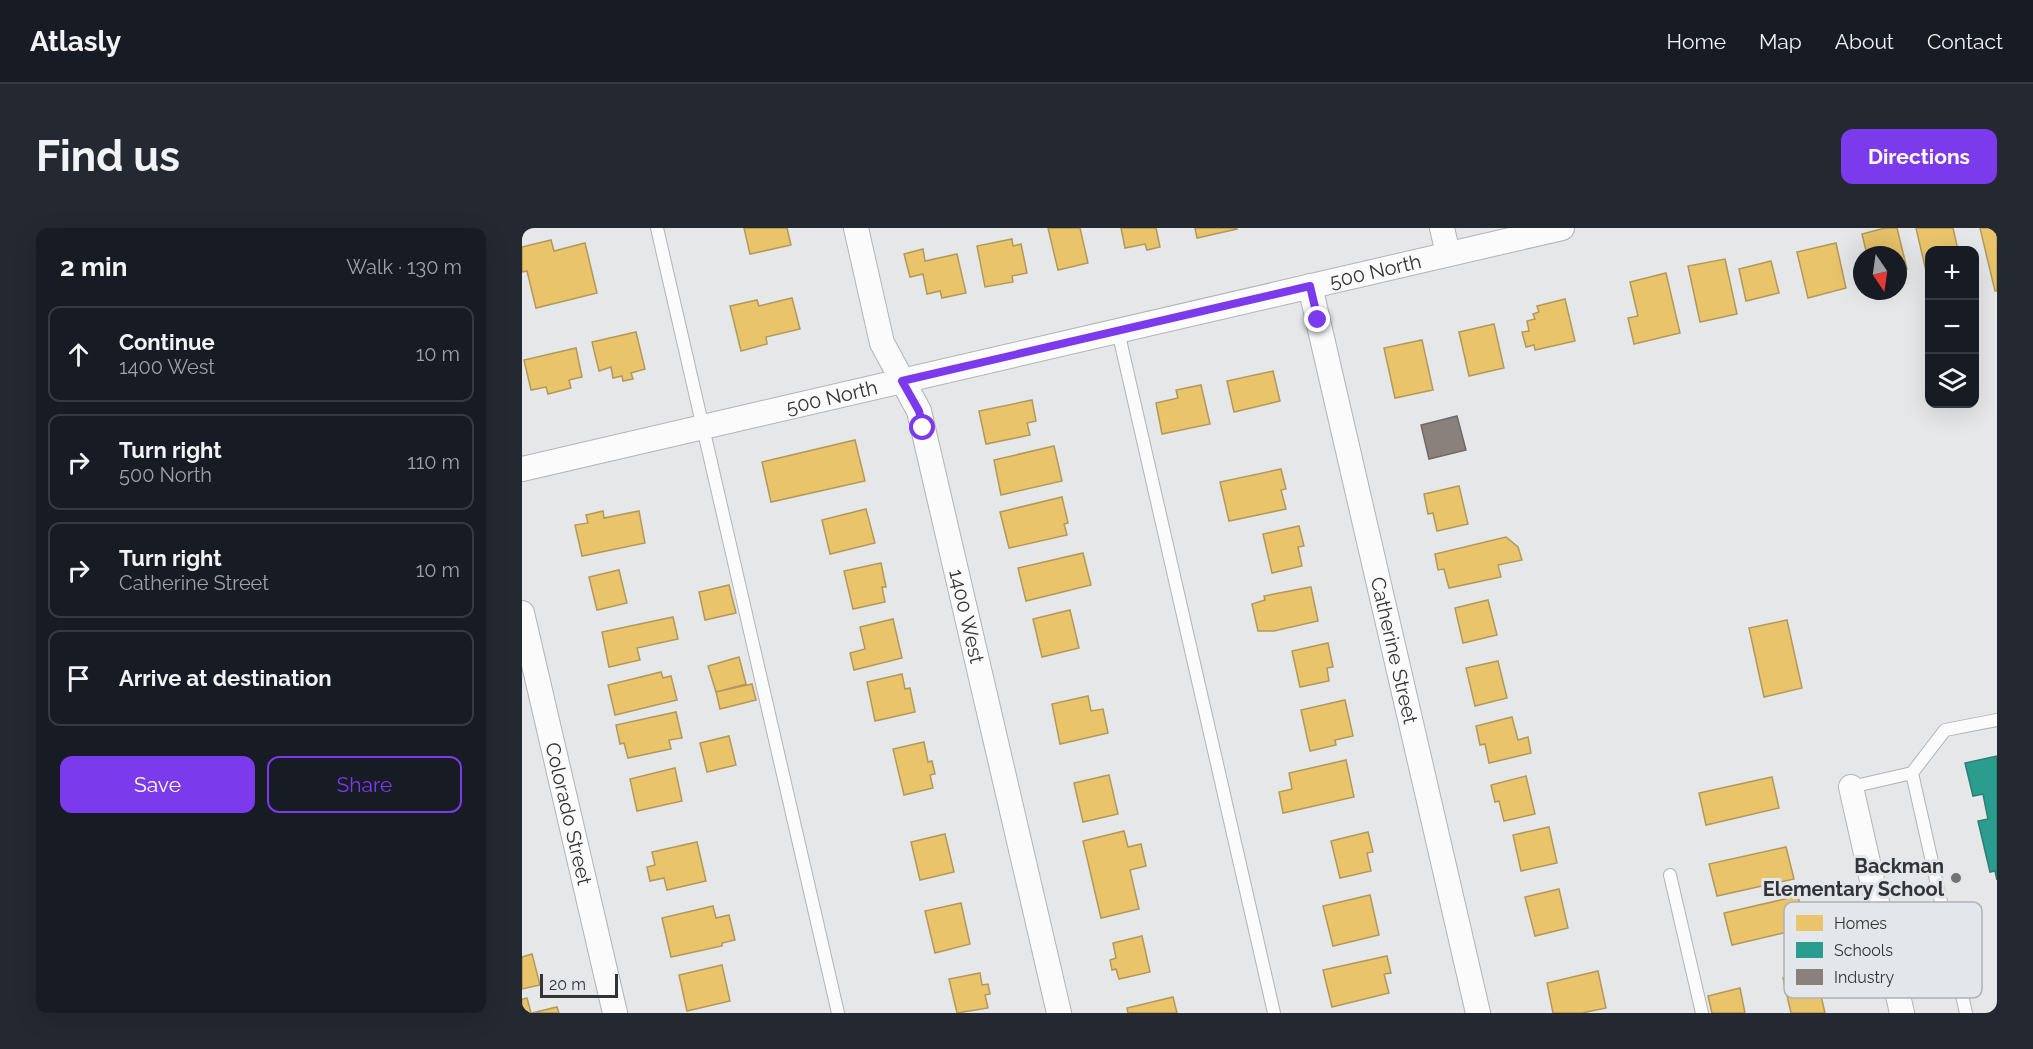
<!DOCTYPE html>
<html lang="en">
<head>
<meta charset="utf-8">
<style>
  :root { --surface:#171b24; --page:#242831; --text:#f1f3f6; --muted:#9ea1a6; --line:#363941; --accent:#7c3aed }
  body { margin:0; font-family:Raleway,sans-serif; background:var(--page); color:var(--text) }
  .controls { position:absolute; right:18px; top:18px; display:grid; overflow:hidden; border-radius:12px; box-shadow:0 6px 24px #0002 }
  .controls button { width:54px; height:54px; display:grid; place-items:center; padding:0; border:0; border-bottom:2px solid var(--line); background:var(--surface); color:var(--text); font:30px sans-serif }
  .compass { position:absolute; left:1331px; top:18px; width:54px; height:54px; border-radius:50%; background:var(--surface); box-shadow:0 6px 24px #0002; rotate:167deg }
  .scale { position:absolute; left:18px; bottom:15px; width:78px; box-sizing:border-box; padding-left:6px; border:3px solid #333436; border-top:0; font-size:16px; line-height:21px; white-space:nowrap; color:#333436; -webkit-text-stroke:4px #e3e7eb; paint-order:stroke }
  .stop { position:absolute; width:18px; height:18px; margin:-14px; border:4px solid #7c3aed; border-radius:50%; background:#fff }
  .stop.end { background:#7c3aed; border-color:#fff; box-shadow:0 2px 6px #0008 }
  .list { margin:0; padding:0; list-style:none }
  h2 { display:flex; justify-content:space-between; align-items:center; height:78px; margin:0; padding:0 24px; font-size:26px }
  h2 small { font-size:20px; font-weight:400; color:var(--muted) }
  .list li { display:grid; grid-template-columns:39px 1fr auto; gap:18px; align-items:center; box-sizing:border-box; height:96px; margin:0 12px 12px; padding:0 12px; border:2px solid var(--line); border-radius:12px }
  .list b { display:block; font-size:22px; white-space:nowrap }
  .list p { margin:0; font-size:20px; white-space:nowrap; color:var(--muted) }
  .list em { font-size:20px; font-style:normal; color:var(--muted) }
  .actions { display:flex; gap:12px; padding:18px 24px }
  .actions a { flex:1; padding:14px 0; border:2px solid var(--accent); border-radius:12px; text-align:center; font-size:21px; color:var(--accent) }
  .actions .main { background:var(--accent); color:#fff }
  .icon { flex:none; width:33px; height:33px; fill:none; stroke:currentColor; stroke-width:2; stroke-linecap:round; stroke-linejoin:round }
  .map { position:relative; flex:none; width:1475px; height:785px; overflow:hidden; border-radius:12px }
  header { display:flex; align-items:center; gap:36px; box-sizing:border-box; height:84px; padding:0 30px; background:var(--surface); border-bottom:2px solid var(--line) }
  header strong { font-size:28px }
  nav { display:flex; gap:33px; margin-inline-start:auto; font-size:21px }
  .intro { display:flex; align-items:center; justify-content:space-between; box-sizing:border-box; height:144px; padding:0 36px }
  h1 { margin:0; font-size:42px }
  .button { padding:15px 27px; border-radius:12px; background:var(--accent); color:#fff; font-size:21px; font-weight:700 }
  main { display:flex; gap:36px; padding:0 36px }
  aside { flex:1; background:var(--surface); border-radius:12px; box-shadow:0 6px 24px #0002 }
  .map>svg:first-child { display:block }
  .homes { fill:#e9c46a; stroke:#b2995a; stroke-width:1.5 }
  .schools { fill:#2a9d8f; stroke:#2d7e74; stroke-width:1.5 }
  .industry { fill:#8a817c; stroke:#706a67; stroke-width:1.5 }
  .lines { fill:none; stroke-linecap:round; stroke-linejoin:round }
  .service-casing { stroke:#b1b3b5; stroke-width:14 }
  .minor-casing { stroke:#b1b3b5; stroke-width:26 }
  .service { stroke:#fbfbfc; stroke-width:12 }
  .minor { stroke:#fbfbfc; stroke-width:24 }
  .route { stroke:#7c3aed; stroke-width:8 }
  .poi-dot { fill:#717375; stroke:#e3e7eb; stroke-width:2 }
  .labels { text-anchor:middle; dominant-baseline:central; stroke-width:6; stroke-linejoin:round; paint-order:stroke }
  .street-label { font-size:20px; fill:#333436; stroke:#e3e7eb }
  .poi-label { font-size:20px; font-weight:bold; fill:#333436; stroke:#e3e7eb; text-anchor:end }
  .key { fill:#e3e7eb; stroke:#aeb1b5; stroke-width:1.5 }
  .key-label { font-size:16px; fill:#333436 }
</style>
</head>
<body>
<header>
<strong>Atlasly</strong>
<nav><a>Home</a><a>Map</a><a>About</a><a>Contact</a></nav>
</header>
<div class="intro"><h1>Find us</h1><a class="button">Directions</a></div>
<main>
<aside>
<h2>2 min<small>Walk · 130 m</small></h2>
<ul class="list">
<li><svg class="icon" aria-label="ahead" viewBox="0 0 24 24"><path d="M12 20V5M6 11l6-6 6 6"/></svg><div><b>Continue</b><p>1400 West</p></div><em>10 m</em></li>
<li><svg class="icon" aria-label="right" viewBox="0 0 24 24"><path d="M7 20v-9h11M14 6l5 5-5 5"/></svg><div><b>Turn right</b><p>500 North</p></div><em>110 m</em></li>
<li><svg class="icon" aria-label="right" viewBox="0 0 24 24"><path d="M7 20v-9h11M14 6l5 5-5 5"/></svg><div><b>Turn right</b><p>Catherine Street</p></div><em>10 m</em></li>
<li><svg class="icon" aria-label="arrive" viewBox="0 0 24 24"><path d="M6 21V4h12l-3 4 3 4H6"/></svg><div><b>Arrive at destination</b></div></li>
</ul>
<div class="actions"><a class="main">Save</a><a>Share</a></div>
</aside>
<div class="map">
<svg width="1475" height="785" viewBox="0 0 1475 785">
  <rect width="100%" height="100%" fill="#e5e7e9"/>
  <path class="homes" d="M222 0H265L269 17 228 26Z
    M526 0H558L566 35 536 42Z
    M599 0H634L638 19 625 22 623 16 603 20Z
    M673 0H714L715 1 675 10Z
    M1363 0H1375L1385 41 1376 43V27H1345L1340 6Z
    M1394 0H1431L1436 22H1408V42L1404 43Z
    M1458 0H1475V63H1473Z
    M490 11 491 18 499 16 505 45 490 48 491 54 463 59 455 18Z
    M29 12 32 23 63 15 75 65 14 80 5 43 0 44V19Z
    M1314 15 1324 60 1286 70 1275 24Z
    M401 21 403 33 435 26 444 65 420 70 418 63 405 66 401 46 388 49 382 26Z
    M1203 31 1215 86 1178 94 1166 38Z
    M1249 33 1257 65 1224 73 1217 41Z
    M1144 45 1158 105 1112 116 1106 90 1116 88 1108 54Z
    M270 70 278 101 244 109 245 116 219 123 208 78 235 72 237 78Z
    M1043 71 1053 113 1013 122 1012 117 1004 119 1000 104 1007 103 1005 93 1013 91 1011 86 1017 84 1015 78Z
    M972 96 982 140 947 148 937 104Z
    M114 104 123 141 109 145 111 151 101 153 100 148 91 150 89 139 77 143 70 114Z
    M900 112 911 162 873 170 862 120Z
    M54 120 60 149 47 152 49 160 26 166 24 159 9 162 2 132Z
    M751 143 758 173 712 184 705 153Z
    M679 157 688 196 640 206 634 175 656 170 654 162Z
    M510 172 514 193 505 195 508 207 464 216 457 183Z
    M333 212 343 253 249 274 240 234Z
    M532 218 540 253 479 267 472 232Z
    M759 241 764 261 759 262 764 281 707 293 698 254Z
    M937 258 946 296 915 303 911 285 906 286 902 266Z
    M540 269 546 295 542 296 545 307 487 320 478 284Z
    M344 281 353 315 308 326 300 292Z
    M81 283 82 290 117 283 123 315 60 328 53 297 66 295 64 287Z
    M777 298 782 318 776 319 780 338 750 345 741 306Z
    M984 309 996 319 1000 332 976 337 979 349 927 360 922 341 916 342 913 326Z
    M561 325 569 357 504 373 496 340Z
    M359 335 364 359H360L363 374 331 381 322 343Z
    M97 342 105 375 75 382 67 349Z
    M207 357 214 385 183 392 177 364Z
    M789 359 796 393 752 403H736L730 376 743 372 742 368Z
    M966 372 975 407 941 415 933 380Z
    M548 382 557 420 520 429 511 391Z
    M151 389 156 411 115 420 118 432 87 439 80 404Z
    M371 391 380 430 332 442 328 425 343 421 338 399Z
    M1265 392 1280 460 1242 469 1227 400Z
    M806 415 811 439 805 440 807 453 778 459 770 423Z
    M217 429 224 456 194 464 186 438Z
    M976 433 985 470 953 478 944 440Z
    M139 444 141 450 149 448 155 472 93 487 86 457Z
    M380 446 383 461 388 460 393 484 353 493 345 454Z
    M230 456 234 472 198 481 194 464Z
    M566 468 569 483 581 481 586 505 538 516 530 476Z
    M823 472 831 508 813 512 814 517 788 523 779 482Z
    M154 484 160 510 147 512 149 521 106 530 102 515 98 516 94 497Z
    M990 489 996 512 1006 509 1009 525 967 535 963 516 958 517 954 498Z
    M207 508 214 537 185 544 178 515Z
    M402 514 406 534 410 533 413 546 408 547 411 560 382 567 371 521Z
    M824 532 832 569 761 585 757 564 770 561 767 545Z
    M153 540 160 573 115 583 108 551Z
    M587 547 596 586 561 594 552 555Z
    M1004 548 1013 586 982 593 977 573 973 574 969 557Z
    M1250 549 1257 580 1184 597 1177 565Z
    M1027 599 1035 635 999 643 991 607Z
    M602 603 606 619 619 616 624 638 608 642 617 681 579 690 561 613Z
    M846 604 851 624 845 625 849 643 818 650 809 613Z
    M423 606 432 644 398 652 389 614Z
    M175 614 184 653 145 662 142 650 128 653 125 639 133 637 130 624Z
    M1264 619 1272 651 1195 668 1187 636Z
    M1037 661 1046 700 1013 708 1003 669Z
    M848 667 857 707 811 718 801 678Z
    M1276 668 1283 700 1210 717 1202 685Z
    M439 675 448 716 413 725 403 683Z
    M191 678 194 690 207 687 213 712 200 715V718L149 729 140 690Z
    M620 708 628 744 597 751 594 741 590 742 588 732 594 730 591 715Z
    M10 726 18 757 0 761V729Z
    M865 728 869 745 862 746 867 765 810 779 801 742Z
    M200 737 208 773 165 783 157 747Z
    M1293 742 1303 785H1269L1261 750Z
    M1076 743 1084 780 1060 785H1031L1025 755Z
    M458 745 460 757 466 756 468 766 463 767 466 780 435 785 427 751Z
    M1218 760 1223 785H1190L1186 768Z
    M651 769 655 785H606L605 780Z
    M5 770 9 785H0V771Z
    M35 779 37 785H10Z"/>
  <path class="schools" d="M1475 528V652L1473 643 1468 644 1456 593 1466 591 1461 566 1451 568 1443 535Z"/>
  <path class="industry" d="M935 188 944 222 907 231 899 197Z"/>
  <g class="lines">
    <defs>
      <path id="service" d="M135 0 316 785
        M596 103 752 785
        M1329 559 1390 545
        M1148 647 1180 785
        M1444 785 1390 545 1423 502 1475 492"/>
      <g id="minor">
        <path id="s1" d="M334 0 360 115 397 183 537 785"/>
        <path d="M920 0 926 26"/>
        <path id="s2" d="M788 58 956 785"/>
        <path id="s3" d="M0 241 1040 0"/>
        <path id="s4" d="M0 385 93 785"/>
        <path d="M1329 559 1380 785"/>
      </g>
    </defs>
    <use href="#service" class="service-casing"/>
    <use href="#minor" class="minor-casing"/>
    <use href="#service" class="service"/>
    <use href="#minor" class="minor"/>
  </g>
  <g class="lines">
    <path class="route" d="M401 200 397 183 380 153 788 58 796 92"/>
  </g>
  <circle class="poi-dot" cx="1434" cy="650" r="6"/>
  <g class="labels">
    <g class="street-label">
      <text stroke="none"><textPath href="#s3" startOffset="876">500 North</textPath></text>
      <text stroke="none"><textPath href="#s3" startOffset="318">500 North</textPath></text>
      <text stroke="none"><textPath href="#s1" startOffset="406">1400 West</textPath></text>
      <text stroke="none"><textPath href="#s2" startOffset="374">Catherine Street</textPath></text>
      <text stroke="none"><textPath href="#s4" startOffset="206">Colorado Street</textPath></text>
    </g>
    <g class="poi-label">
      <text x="1422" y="638">Backman<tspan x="1422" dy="23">Elementary School</tspan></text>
    </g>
  </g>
  <rect x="1262" y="674" width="198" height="96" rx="9" class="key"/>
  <rect x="1274" y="687" width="27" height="16" fill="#e9c46a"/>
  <rect x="1274" y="714" width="27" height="16" fill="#2a9d8f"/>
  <rect x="1274" y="741" width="27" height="16" fill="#8a817c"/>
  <g class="key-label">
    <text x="1312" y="701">Homes</text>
    <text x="1312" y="728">Schools</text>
    <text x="1312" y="755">Industry</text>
  </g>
</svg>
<div class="controls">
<button>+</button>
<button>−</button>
<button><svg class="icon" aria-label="layers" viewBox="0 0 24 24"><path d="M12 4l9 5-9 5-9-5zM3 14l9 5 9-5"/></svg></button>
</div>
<svg class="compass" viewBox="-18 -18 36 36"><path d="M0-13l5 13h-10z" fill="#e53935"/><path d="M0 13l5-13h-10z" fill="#9ea1a6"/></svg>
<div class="scale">20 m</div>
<div class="stop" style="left:401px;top:200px"></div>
<div class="stop end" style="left:796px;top:92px"></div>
</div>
</main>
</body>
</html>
